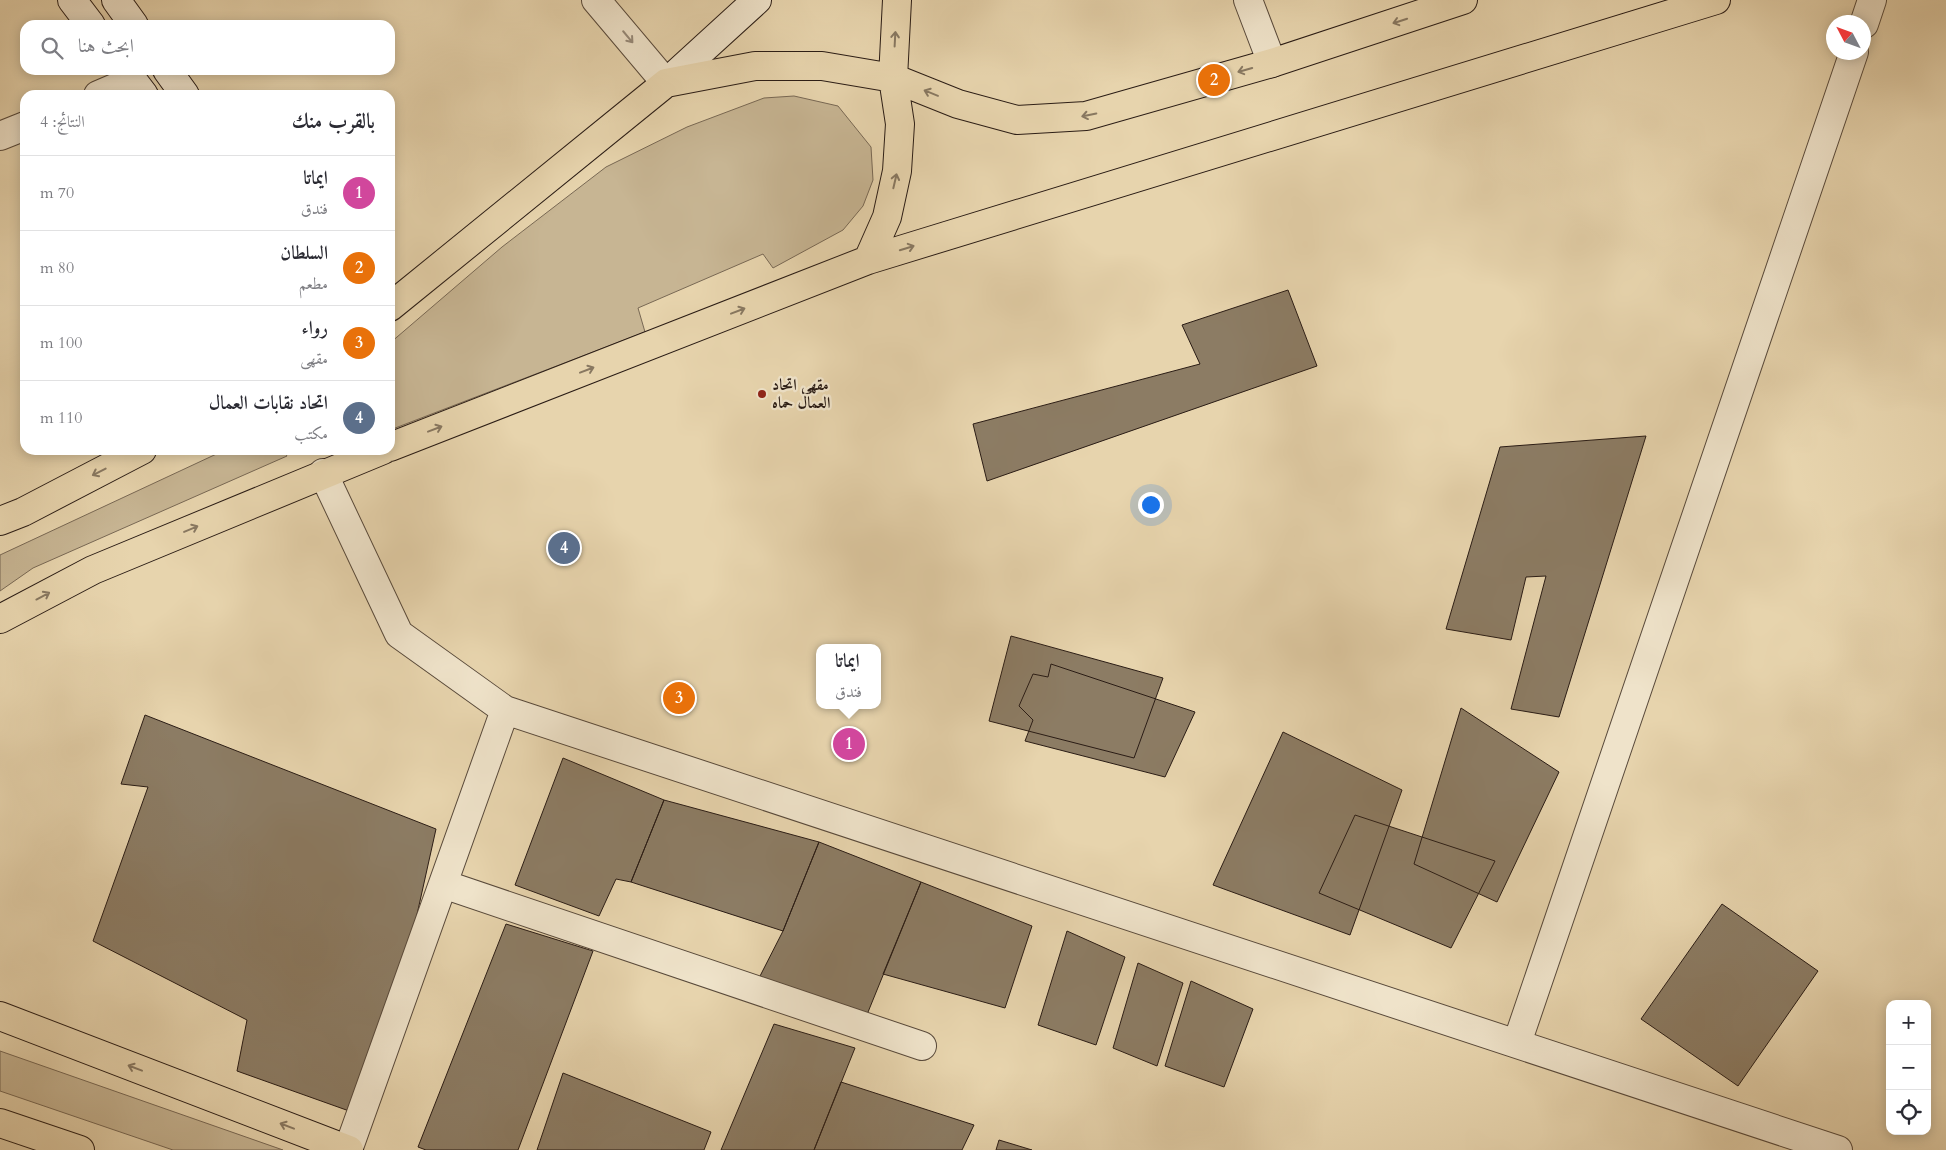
<!DOCTYPE html>
<html lang="ar">
<head>
<meta charset="utf-8">
<style>
  :root { --surface:#fff; --page:#f2f2f3; --text:#2b2b33; --muted:#7c7c81; --line:#e1e1e2; --accent:#d93025 }
  body { margin:0; font-family:Cardo,Amiri,serif; background:var(--page); color:var(--text); direction:rtl }
  .controls { position:absolute; right:15px; bottom:15px; display:grid; overflow:hidden; border-radius:10px; box-shadow:0 2px 12px #0003 }
  .controls button { width:45px; height:45px; display:grid; place-items:center; padding:0; border:0; border-bottom:1px solid var(--line); background:var(--surface); color:var(--text); font:25px sans-serif }
  .compass { position:absolute; left:1826px; top:15px; width:45px; height:45px; border-radius:50%; background:var(--surface); box-shadow:0 2px 12px #0003; rotate:311deg }
  .you { position:absolute; left:1150px; top:504px; width:18px; height:18px; margin:-12px; border:4px solid #fff; border-radius:50%; background:#1a73e8; box-shadow:0 0 0 8px #1a73e833 }
  .badge { display:grid; place-items:center; width:32px; height:32px; border-radius:50%; background:var(--accent); color:#fff; font-size:16px; font-weight:700 }
  .pin { position:absolute; translate:-50% -50%; border:2px solid #fff; box-shadow:0 1px 5px #0006 }
  .popup { position:absolute; left:816px; top:644px; width:65px; height:65px; box-sizing:border-box; display:grid; place-content:center; border-radius:10px; background:var(--surface); filter:drop-shadow(0 1px 4px #0005); font-size:16px; white-space:nowrap; color:var(--muted) }
  .popup b { font-size:19px; color:var(--text) }
  .popup::after { content:''; position:absolute; left:50%; top:100%; margin-left:-10px; border:10px solid transparent; border-top-color:var(--surface) }
  .list { margin:0; padding:0; list-style:none }
  h2 { display:flex; justify-content:space-between; align-items:center; height:65px; margin:0; padding:0 20px; font-size:21px }
  h2 small { font-size:16px; font-weight:400; color:var(--muted) }
  .list li { display:grid; grid-template-columns:32px 1fr auto; gap:15px; align-items:center; box-sizing:border-box; height:75px; padding:0 20px; border-top:1px solid var(--line) }
  .list b { display:block; font-size:19px; white-space:nowrap }
  .list p { margin:0; font-size:16px; white-space:nowrap; color:var(--muted) }
  .list em { font-size:16px; font-style:normal; color:var(--muted) }
  .icon { flex:none; width:28px; height:28px; fill:none; stroke:currentColor; stroke-width:2; stroke-linecap:round; stroke-linejoin:round }
  .map { position:relative; flex:none; width:1946px; height:1150px; overflow:hidden; direction:ltr }
  .search { position:absolute; background:var(--surface); box-shadow:0 2px 12px #0003; left:20px; top:20px; width:375px; height:55px; display:flex; align-items:center; gap:12px; box-sizing:border-box; padding:0 18px; border-radius:15px; color:var(--muted); font-size:19px }
  .panel { position:absolute; background:var(--surface); box-shadow:0 2px 12px #0003; left:20px; top:90px; width:375px; height:365px; border-radius:15px; direction:rtl }
  .map>svg:first-child { display:block }
  .green { fill:#c7b593; stroke:#786854 }
  .building { fill:#8c7c64; stroke:#2a1c15 }
  .lines { fill:none; stroke-linecap:round; stroke-linejoin:round }
  .street-casing { stroke:#594a3b; stroke-width:30 }
  .secondary-casing { stroke:#2a1c15; stroke-width:30 }
  .primary-casing { stroke:#2a1c15; stroke-width:30 }
  .street { stroke:#efe3ca; stroke-width:28 }
  .secondary { stroke:#efe3ca; stroke-width:28 }
  .primary { stroke:#e7d4ad; stroke-width:28 }
  .oneway { stroke:#887861 }
  .oneway2 { stroke:#968979 }
  .poi-dot { fill:#8f2418; stroke:#efe3ca; stroke-width:2 }
  .labels { text-anchor:middle; dominant-baseline:central; stroke-width:4.5; stroke-linejoin:round; paint-order:stroke }
  .poi-label { font-size:16px; font-weight:bold; fill:#2a1c15; stroke:#efe3ca; text-anchor:start }
</style>
</head>
<body>
<div class="map">
<svg width="1946" height="1150" viewBox="0 0 1946 1150">
  <rect width="100%" height="100%" fill="#e7d4ad"/>
  <filter id="stains"><feTurbulence type="fractalNoise" baseFrequency=".004" numOctaves="4"/><feColorMatrix values="0 0 0 0 .2 0 0 0 0 .09 0 0 0 0 .02 0 0 0 .5 -.17"/></filter>
  <radialGradient id="worn" r=".72"><stop offset=".6" stop-color="#630" stop-opacity="0"/><stop offset="1" stop-color="#630" stop-opacity=".3"/></radialGradient>
  <path class="green" d="M794 96 838 106 871 147 873 180 863 206 843 230 773 268 763 254 638 308 645 332 390 430V343L502 247 606 167 687 127 764 98Z
    M225 450H283L287 456 33 568 0 591V555Z
    M0 1051 283 1150H173L0 1091Z"/>
  <path class="building" d="M1288 290 1317 366 987 481 973 424 1200 364 1182 325Z
    M1646 436 1559 717 1511 709 1546 576 1526 577 1511 640 1446 629 1500 447Z
    M1011 636 1163 678 1134 758 989 721Z
    M1051 664 1195 712 1165 777 1025 741 1033 720 1019 706 1033 674 1048 677Z
    M1461 708 1559 772 1497 902 1414 864Z
    M145 715 436 829 412 937 352 1112 237 1071 247 1020 93 941 148 787 121 784Z
    M1283 732 1402 790 1350 935 1213 885Z
    M563 758 664 800 631 882 616 879 599 916 515 885Z
    M664 800 819 842 783 931 631 882Z
    M1355 815 1495 861 1451 948 1319 893Z
    M819 842 921 882 866 1017 758 980 783 931Z
    M921 882 1032 926 1005 1008 883 974Z
    M1722 904 1818 971 1738 1086 1641 1019Z
    M506 924 593 951 518 1150H426L418 1147Z
    M1067 931 1125 957 1096 1045 1038 1025Z
    M1138 963 1183 983 1157 1066 1113 1048Z
    M1191 981 1253 1009 1224 1087 1165 1066Z
    M774 1024 855 1048 814 1150H721Z
    M563 1073 711 1132 704 1150H537Z
    M841 1082 974 1125 962 1150H814Z
    M999 1140 1032 1150H996Z"/>
  <g class="lines">
    <defs>
      <path id="street" d="M596 0 666 83
        M1248 0 1272 63
        M1864 24 1872 0
        M98 95 133 80
        M0 136 25 126
        M323 473 399 634 505 710 1838 1150
        M443 884 922 1046
        M1517 1043 1854 52
        M348 1150 505 710"/>
      <path id="secondary" d="M72 0 91 25
        M116 0 134 25
        M125 70 144 95
        M167 70 185 95
        M666 83 757 0"/>
      <path id="primary" d="M868 260 887 217 897 171 900 124 893 78 897 0
        M390 307 666 83 755 66H822L893 78 958 104 1017 120 1086 116 1272 63 1463 0
        M390 447 868 260 1716 0
        M0 521 23 512 142 450
        M0 619 93 570 383 450
        M0 1016 349 1150
        M0 1123 80 1150"/>
    </defs>
    <use href="#street" class="street-casing"/>
    <use href="#secondary" class="secondary-casing"/>
    <use href="#primary" class="primary-casing"/>
    <use href="#street" class="street"/>
    <use href="#secondary" class="secondary"/>
    <use href="#primary" class="primary"/>
  </g>
  <defs><path id="oneway-shaft" d="M-6 0H5M1.5-3L5.5 0L1.5 3" fill="none" stroke-width="1.6" stroke-linecap="round" stroke-linejoin="round" transform="scale(1.25)"/></defs>
  <g class="oneway">
    <use href="#oneway-shaft" transform="translate(1400 21) rotate(162)"/>
    <use href="#oneway-shaft" transform="translate(895 39) rotate(-87)"/>
    <use href="#oneway-shaft" transform="translate(1245 70) rotate(164)"/>
    <use href="#oneway-shaft" transform="translate(931 93) rotate(-158)"/>
    <use href="#oneway-shaft" transform="translate(1089 115) rotate(168)"/>
    <use href="#oneway-shaft" transform="translate(895 181) rotate(-77)"/>
    <use href="#oneway-shaft" transform="translate(907 248) rotate(-17)"/>
    <use href="#oneway-shaft" transform="translate(738 311) rotate(-21)"/>
    <use href="#oneway-shaft" transform="translate(587 370) rotate(-21)"/>
    <use href="#oneway-shaft" transform="translate(435 429) rotate(-21)"/>
    <use href="#oneway-shaft" transform="translate(99 472) rotate(153)"/>
    <use href="#oneway-shaft" transform="translate(191 529) rotate(-23)"/>
    <use href="#oneway-shaft" transform="translate(43 596) rotate(-28)"/>
    <use href="#oneway-shaft" transform="translate(135 1068) rotate(-159)"/>
    <use href="#oneway-shaft" transform="translate(287 1126) rotate(-159)"/>
  </g>
  <use class="oneway2" href="#oneway-shaft" transform="translate(628 37) rotate(50)"/>
  <circle class="poi-dot" cx="762" cy="394" r="5"/>
  <g class="labels">
    <g class="poi-label">
      <text x="772" y="385">مقهى اتحاد<tspan x="772" dy="18">العمال حماه</tspan></text>
    </g>
  </g>
  <rect width="100%" height="100%" filter="url(#stains)"/>
  <rect width="100%" height="100%" fill="url(#worn)"/>
</svg>
<div class="controls">
<button>+</button>
<button>−</button>
<button><svg class="icon" aria-label="locate" viewBox="0 0 24 24"><circle cx="12" cy="12" r="6"/><path d="M12 2v4M12 18v4M2 12h4M18 12h4"/></svg></button>
</div>
<svg class="compass" viewBox="-18 -18 36 36"><path d="M0-13l5 13h-10z" fill="#e53935"/><path d="M0 13l5-13h-10z" fill="#7c7c81"/></svg>
<div class="you"></div>
<div class="pin badge" style="left:849px;top:744px;background:#d1479c">1</div>
<div class="popup"><b>ايماتا</b>فندق</div>
<div class="pin badge" style="left:1214px;top:80px;background:#e8710a">2</div>
<div class="pin badge" style="left:679px;top:698px;background:#e8710a">3</div>
<div class="pin badge" style="left:564px;top:548px;background:#5c6f8a">4</div>
<div class="search"><svg class="icon" aria-label="search" viewBox="0 0 24 24"><circle cx="10" cy="10" r="6"/><path d="M15 15l6 6"/></svg>ابحث هنا</div>
<section class="panel">
<h2>بالقرب منك<small>النتائج: 4</small></h2>
<ul class="list">
<li><span class="badge" style="background:#d1479c">1</span><div><b>ايماتا</b><p>فندق</p></div><em>70 m</em></li>
<li><span class="badge" style="background:#e8710a">2</span><div><b>السلطان</b><p>مطعم</p></div><em>80 m</em></li>
<li><span class="badge" style="background:#e8710a">3</span><div><b>رواء</b><p>مقهى</p></div><em>100 m</em></li>
<li><span class="badge" style="background:#5c6f8a">4</span><div><b>اتحاد نقابات العمال</b><p>مكتب</p></div><em>110 m</em></li>
</ul>
</section>
</div>
</body>
</html>
